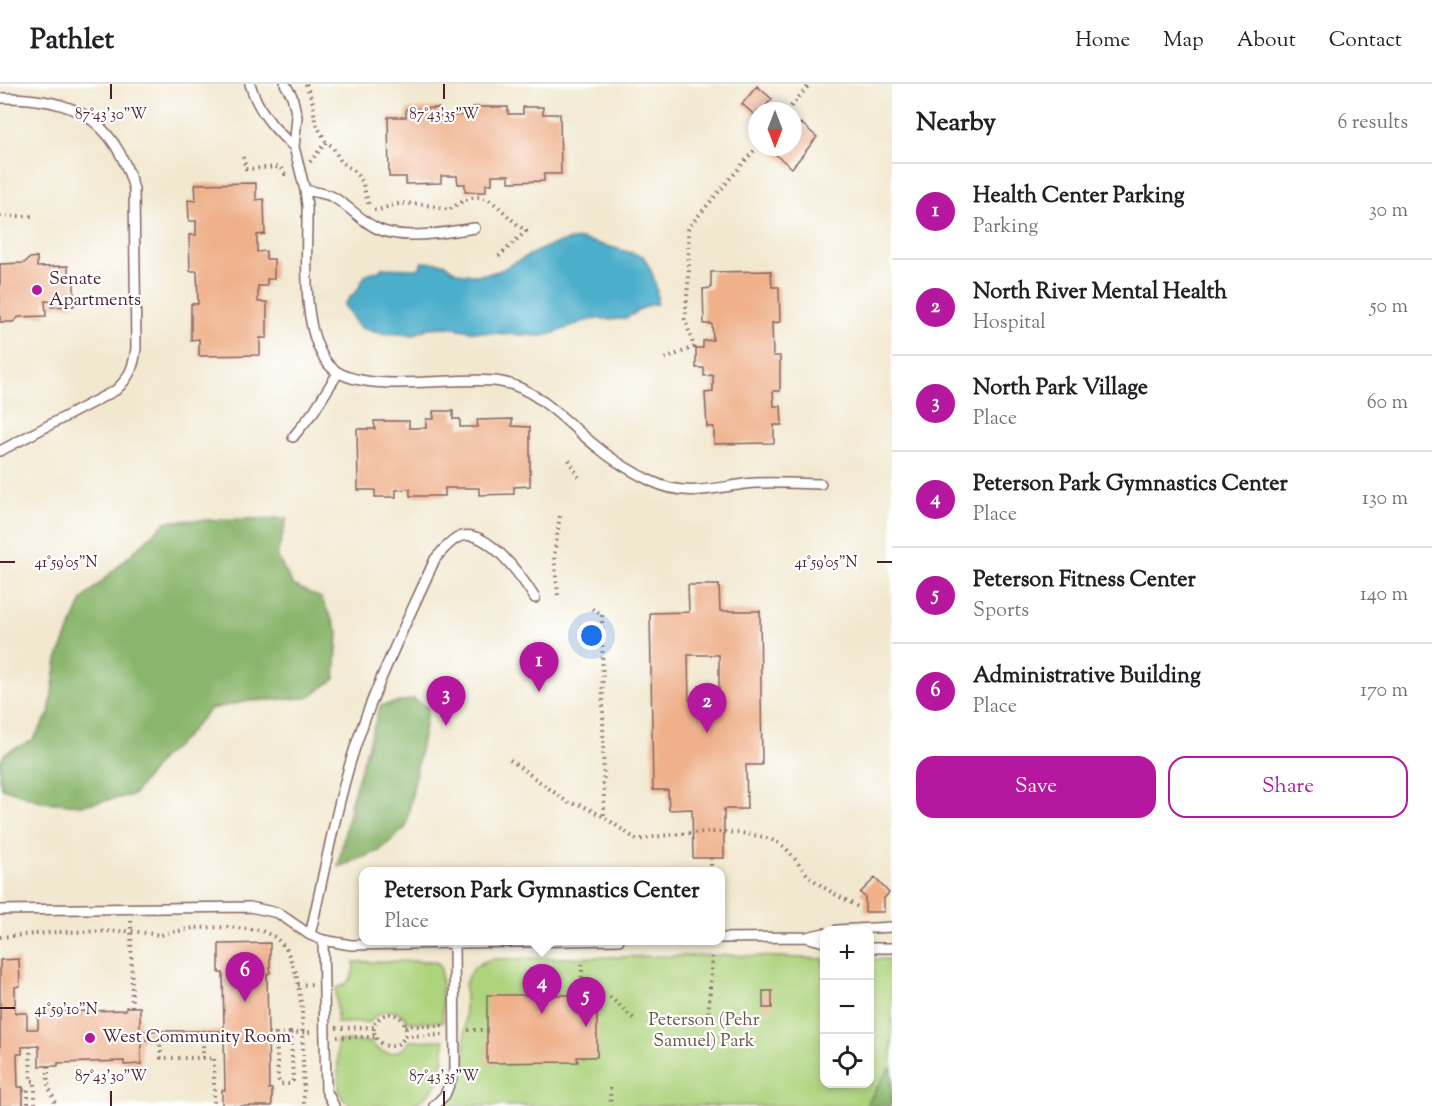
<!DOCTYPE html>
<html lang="en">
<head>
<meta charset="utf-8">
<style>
  :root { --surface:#fff; --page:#f6f6f6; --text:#202124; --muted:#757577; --line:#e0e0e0; --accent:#b5179e }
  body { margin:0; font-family:"Sorts Mill Goudy",serif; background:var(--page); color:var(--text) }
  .controls { position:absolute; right:18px; bottom:18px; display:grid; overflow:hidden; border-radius:12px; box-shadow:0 3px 9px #0003 }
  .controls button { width:54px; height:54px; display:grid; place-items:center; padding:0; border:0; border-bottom:2px solid var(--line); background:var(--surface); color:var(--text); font:30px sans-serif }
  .compass { position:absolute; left:748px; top:18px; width:54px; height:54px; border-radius:50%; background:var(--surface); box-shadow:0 3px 9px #0003; rotate:180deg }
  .you { position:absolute; left:592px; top:552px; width:21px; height:21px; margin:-15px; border:4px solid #fff; border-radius:50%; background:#1a73e8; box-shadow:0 0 0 9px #1a73e833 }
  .badge { display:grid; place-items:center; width:39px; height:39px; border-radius:50%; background:var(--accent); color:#fff; font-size:20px; font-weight:700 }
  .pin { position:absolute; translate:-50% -50px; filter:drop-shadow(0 2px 3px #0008) }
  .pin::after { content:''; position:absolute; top:32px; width:21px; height:18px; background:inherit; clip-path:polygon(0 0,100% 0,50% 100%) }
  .popup { position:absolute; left:359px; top:783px; width:366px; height:78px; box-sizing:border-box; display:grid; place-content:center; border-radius:12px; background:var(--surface); filter:drop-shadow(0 2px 4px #0005); font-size:20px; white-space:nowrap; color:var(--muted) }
  .popup b { font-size:22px; color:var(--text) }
  .popup::after { content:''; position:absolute; left:50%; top:100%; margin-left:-12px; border:12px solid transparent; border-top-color:var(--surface) }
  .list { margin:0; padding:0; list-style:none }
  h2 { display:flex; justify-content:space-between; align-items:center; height:78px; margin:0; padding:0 24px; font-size:26px }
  h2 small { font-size:20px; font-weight:400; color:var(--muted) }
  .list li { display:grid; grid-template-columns:39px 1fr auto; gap:18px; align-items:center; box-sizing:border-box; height:96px; padding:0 24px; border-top:2px solid var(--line) }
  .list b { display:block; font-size:22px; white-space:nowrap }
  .list p { margin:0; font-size:20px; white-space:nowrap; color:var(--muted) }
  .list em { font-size:20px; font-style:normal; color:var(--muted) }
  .actions { display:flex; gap:12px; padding:18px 24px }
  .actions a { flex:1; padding:14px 0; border:2px solid var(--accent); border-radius:18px; text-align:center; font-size:21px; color:var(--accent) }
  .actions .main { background:var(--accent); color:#fff }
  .icon { flex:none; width:33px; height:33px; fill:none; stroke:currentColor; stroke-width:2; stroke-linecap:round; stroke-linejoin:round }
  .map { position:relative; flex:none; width:892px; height:1022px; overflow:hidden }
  header { display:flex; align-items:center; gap:36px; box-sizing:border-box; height:84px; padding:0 30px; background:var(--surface); border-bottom:2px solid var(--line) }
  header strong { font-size:28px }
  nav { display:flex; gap:33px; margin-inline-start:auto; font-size:21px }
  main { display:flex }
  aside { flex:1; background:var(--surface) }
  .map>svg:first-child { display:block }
  .green { fill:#aed37d; stroke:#7c7954; stroke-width:1.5 }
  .forest { fill:#8ab56c; stroke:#6a6a4c; stroke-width:1.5 }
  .water { fill:#4caecb; stroke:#4b667b; stroke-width:1.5 }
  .building { fill:#efb08a; fill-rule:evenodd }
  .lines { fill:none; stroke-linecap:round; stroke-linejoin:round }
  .lane-casing { stroke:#846564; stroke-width:12 }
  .path { stroke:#846564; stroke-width:4; stroke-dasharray:1.5 4.5; stroke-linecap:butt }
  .lane { stroke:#fff; stroke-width:9 }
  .ticks { fill:none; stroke:#4a1f2b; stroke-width:2 }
  .poi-dot { fill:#b5179e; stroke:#fff; stroke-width:2 }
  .labels { text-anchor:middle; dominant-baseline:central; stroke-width:4.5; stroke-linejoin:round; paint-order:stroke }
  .poi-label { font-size:18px; fill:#4a1f2b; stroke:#fff; text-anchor:start }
  .park-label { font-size:18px; fill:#685544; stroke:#fff }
  .ticks-label { font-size:15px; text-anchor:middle; fill:#4a1f2b; stroke:#fff; stroke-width:4.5; stroke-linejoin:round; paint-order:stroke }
</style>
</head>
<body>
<header>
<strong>Pathlet</strong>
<nav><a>Home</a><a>Map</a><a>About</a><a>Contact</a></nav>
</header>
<main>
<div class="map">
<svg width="892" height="1022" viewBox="0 0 892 1022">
  <rect width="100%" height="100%" fill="#fff"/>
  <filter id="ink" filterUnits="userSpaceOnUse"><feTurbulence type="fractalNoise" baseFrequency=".0167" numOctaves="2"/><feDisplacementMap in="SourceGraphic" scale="12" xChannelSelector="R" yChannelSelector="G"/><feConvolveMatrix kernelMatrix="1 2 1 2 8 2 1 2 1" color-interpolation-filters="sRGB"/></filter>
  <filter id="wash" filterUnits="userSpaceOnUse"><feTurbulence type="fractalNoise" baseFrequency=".008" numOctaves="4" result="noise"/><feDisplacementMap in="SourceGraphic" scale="24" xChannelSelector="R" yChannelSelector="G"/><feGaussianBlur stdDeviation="1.35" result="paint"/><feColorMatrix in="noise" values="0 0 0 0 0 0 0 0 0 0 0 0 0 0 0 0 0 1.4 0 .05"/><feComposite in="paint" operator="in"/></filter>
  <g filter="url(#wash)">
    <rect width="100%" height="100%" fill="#f1e8cf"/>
    <path class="green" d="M731 871 824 875V1000H870V875H892V1022H445L465 982V901C469 886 477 880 491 875Z
      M433 877 439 880 441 885 443 938H409C398 923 381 923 370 938L337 939 336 904C349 901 355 892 354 878Z
      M444 956V971L441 993 435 1003 423 1015 409 1022H352L342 1014 339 1006 337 957 370 958C382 973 399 973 410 957Z"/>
    <path class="forest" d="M287 434 277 472 293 501 321 514 338 548 335 595 307 614 249 617 210 625 182 657 161 675 133 711 82 721 43 718 2 704 0 696V679L5 669 33 656 49 630 57 576 82 516 167 437Z
      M414 615 428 624 406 743 379 767 338 783 351 718 380 622Z
      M889 984 892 987V1022H866Z"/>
    <path class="water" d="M581 155 643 172C652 187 659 202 657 220 644 220 639 228 628 233 617 238 606 234 595 235 576 237 560 250 541 252L476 248 448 243 428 244 414 251 378 249 359 243 344 221C348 215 354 210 358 205 366 191 362 189 380 187L381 184 419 185 422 178 444 179C457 194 482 193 501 186 505 184 509 181 514 179 535 168 557 156 581 155Z"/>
    <g id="blocks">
      <path class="building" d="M757 2 772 15 761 27H757V33L742 20Z
        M473 23H508V30H523V23H543V30H560L561 90H544V97L509 98V91H492V100H486V108H465V100H458L457 92H441V99L406 100V93H389L388 33H406V25L439 24 440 32 474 31Z
        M801 39 817 53 792 84 775 70 781 63H793V48Z
        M256 99V116L264 115 265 150 257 151V168L266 167V175H274V195H267V202H258V218H267V254H260V271L199 272V255L191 256V220H198L197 187H190L189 151H196V137H189L188 116 196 117 195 100Z
        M37 173V183L68 182V189L74 194V222L51 223 50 217H45L46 232 19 233 13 238H0V180L24 179 30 174Z
        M771 187 772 203H779L780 238 772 239 773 272H780V307H773L774 322H781L782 341H774V359L714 360V343H707L705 309 713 308V291L704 292V284H696V264H703V257L713 256 712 240H704L703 205 711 204V188Z
        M433 327H453V335H460V343H478L477 336 512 335V342L530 343V402L514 403V410L479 411V404H445V412H410V405L396 406V413H375V406H358L357 345H375L374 337H409V344H426V335H434Z
        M688 501H719L720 527H760L762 681H746L747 725H724V774H693L692 725 669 726 668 706H653L650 529 689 528ZM688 571H719V616H689Z
        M875 794 889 809 884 814V828H865V813L860 809Z
        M270 859V889L267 890 269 1005H272V1022H222V1006H225L224 954 141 956V980L124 981V977L58 979V982H39V962L22 963V970H17L18 1003H23V1022H0V876L19 875 20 902 15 903V929H27V945H38V928H42V925H54V928L126 926V923H140V947H224L223 889H219V860Z
        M763 907H772V924H763Z
        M487 911H576V914H597V973H577L578 978 487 979Z"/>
    </g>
  </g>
  <g filter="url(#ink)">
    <use href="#blocks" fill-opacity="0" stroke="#846564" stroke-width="1.5"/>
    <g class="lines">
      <defs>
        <path id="lane" d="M250 0C258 27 274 45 294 63
          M285 0 292 12 297 33 294 63 305 106 307 122C308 167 299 246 329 281 358 314 459 290 501 298 539 304 571 344 601 366 614 377 636 390 651 397 684 413 710 405 744 400 769 397 796 400 821 400
          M0 14C71 13 114 33 134 105L136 264C134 282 130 293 116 306L0 367
          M305 106C314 108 325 109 333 113 349 122 361 137 378 145 404 157 448 148 475 144
          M293 353 314 327 338 289
          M0 826 250 823 278 829 310 851 323 856 351 861 619 856
          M837 846 892 843
          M310 851C324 791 334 731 352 673 373 605 406 540 435 475 442 467 449 458 459 453 487 442 523 495 535 514
          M720 854 807 853 824 849
          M809 854 824 858
          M323 856 326 1006 334 1022
          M870 864H892
          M434 1022 445 1011 455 986 454 859"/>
      </defs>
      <use href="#lane" class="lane-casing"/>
      <path class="path" d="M306 0 313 19 315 38 326 58
        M787 27 810 0
        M243 73 246 85 280 83 285 90 287 89
        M310 78 326 58 332 62 341 78 354 87 362 97 369 122
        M374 126C383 126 390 121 399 120 415 118 433 122 449 126 490 96 495 126 526 147L496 175
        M0 132H32
        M665 275 694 263 685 235 689 190 688 144 757 63
        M569 376 579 394
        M558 511 554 473 560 431
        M592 525 602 531 604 733 637 756C672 749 753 740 783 762 791 768 797 779 804 787 819 803 839 812 858 823
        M510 676 570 720H579L604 733
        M711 774V788
        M131 837 132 923
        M0 853 58 848 131 847 161 851 193 844 228 843 260 846 275 853 286 864 296 889 302 924 304 1022
        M582 880V914
        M298 901 313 900
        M610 913 635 936
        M374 946a16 16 0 1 1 32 0a16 16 0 1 1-32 0Z
        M708 934 712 873
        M405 942H443
        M336 944 374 943
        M468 946H487
        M268 949 276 950 278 995 280 1000H290L293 996 291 949 311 948
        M276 950 291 949
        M405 952 443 951
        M337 953H375
        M160 955 161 974H203V954
        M30 962 31 997H35V1022
        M203 974H214V1022
        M48 982V1000L56 1022
        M610 1004 611 1022
        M23 1006 28 1005V1022"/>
      <use href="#lane" class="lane"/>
    </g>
  </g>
  <path class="ticks" d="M111 0V15M444 0V15M0 478H15M877 478H892M0 924H15M111 1007V1022M444 1007V1022"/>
  <g class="poi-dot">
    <circle cx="37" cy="206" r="6"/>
    <circle cx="90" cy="954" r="6"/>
  </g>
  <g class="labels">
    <g class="poi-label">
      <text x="49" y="196">Senate<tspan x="49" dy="21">Apartments</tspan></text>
      <text x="102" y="954">West Community Room</text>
    </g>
    <g class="park-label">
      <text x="704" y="937">Peterson (Pehr<tspan x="704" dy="21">Samuel) Park</tspan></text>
    </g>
  </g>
  <g class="ticks-label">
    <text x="111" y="35">87°43'30"W</text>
    <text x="444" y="35">87°43'35"W</text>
    <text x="826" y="483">41°59'05"N</text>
    <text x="66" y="483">41°59'05"N</text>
    <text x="66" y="930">41°59'10"N</text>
    <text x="111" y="997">87°43'30"W</text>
    <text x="444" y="997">87°43'35"W</text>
  </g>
</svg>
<div class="controls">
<button>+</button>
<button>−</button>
<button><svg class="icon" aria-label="locate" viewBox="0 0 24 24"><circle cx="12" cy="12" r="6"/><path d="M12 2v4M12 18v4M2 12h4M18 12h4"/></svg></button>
</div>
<svg class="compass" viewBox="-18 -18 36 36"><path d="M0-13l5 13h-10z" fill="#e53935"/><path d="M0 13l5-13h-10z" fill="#757577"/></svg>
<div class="you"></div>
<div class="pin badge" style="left:539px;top:608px">1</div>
<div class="pin badge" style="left:707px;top:649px">2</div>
<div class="pin badge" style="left:446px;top:642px">3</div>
<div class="pin badge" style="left:542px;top:930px">4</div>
<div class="popup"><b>Peterson Park Gymnastics Center</b>Place</div>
<div class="pin badge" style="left:586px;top:943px">5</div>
<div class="pin badge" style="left:245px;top:918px">6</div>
</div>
<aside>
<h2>Nearby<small>6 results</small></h2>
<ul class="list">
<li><span class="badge">1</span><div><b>Health Center Parking</b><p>Parking</p></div><em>30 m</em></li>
<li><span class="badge">2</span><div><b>North River Mental Health</b><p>Hospital</p></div><em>50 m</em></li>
<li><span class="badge">3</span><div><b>North Park Village</b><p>Place</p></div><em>60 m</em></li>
<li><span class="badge">4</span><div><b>Peterson Park Gymnastics Center</b><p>Place</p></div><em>130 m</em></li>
<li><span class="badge">5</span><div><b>Peterson Fitness Center</b><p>Sports</p></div><em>140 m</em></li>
<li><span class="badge">6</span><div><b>Administrative Building</b><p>Place</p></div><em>170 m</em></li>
</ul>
<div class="actions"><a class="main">Save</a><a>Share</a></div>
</aside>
</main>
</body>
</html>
